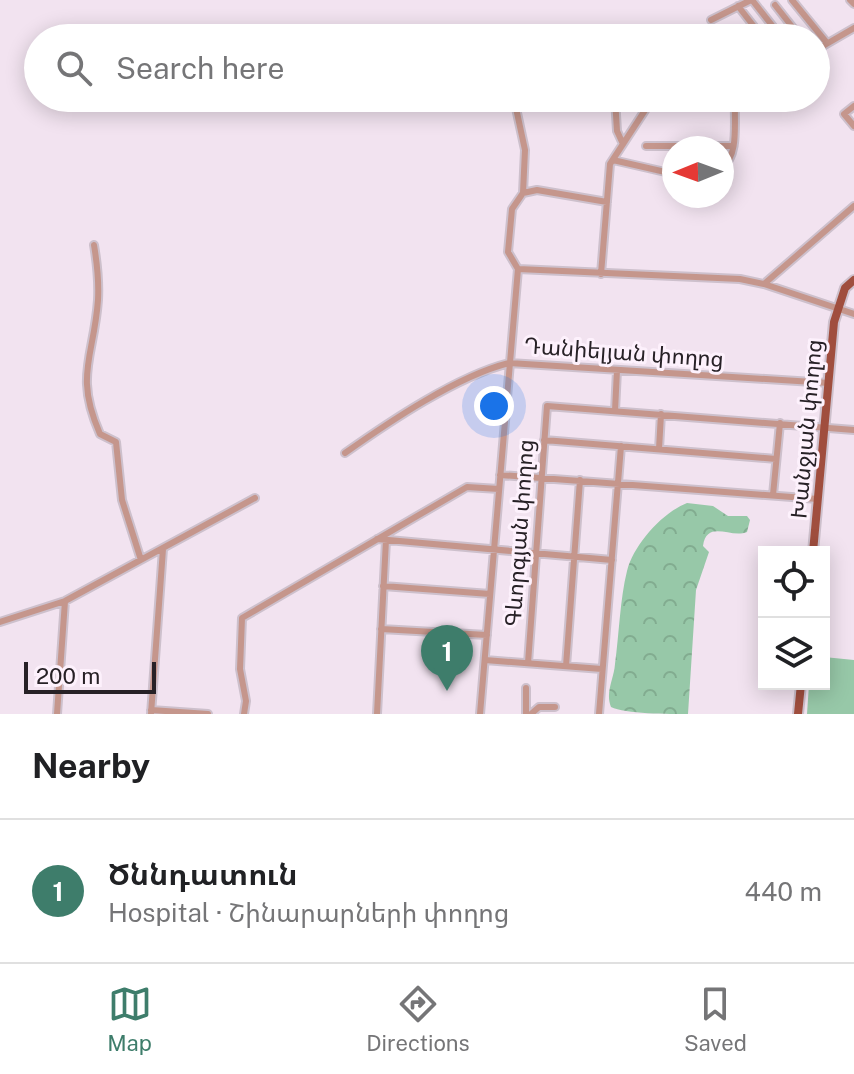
<!DOCTYPE html>
<html lang="en">
<head>
<meta charset="utf-8">
<style>
  :root { --surface:#fff; --page:#f6f6f6; --text:#202124; --muted:#757577; --line:#e0e0e0; --accent:#3e7d6b }
  body { margin:0; font-family:"Public Sans","Noto Sans Armenian",sans-serif; background:var(--page); color:var(--text) }
  .controls { position:absolute; right:24px; bottom:24px; display:grid; overflow:hidden; border-radius:0px; box-shadow:0 4px 20px #0003 }
  .controls button { width:72px; height:72px; display:grid; place-items:center; padding:0; border:0; border-bottom:2px solid var(--line); background:var(--surface); color:var(--text); font:40px sans-serif }
  .compass { position:absolute; left:662px; top:136px; width:72px; height:72px; border-radius:50%; background:var(--surface); box-shadow:0 4px 20px #0003; rotate:269deg }
  .scale { position:absolute; left:24px; bottom:20px; width:132px; box-sizing:border-box; padding-left:8px; border:4px solid #272126; border-top:0; font-size:22px; line-height:28px; white-space:nowrap; color:#272126; -webkit-text-stroke:6px #fdf1fc; paint-order:stroke }
  .you { position:absolute; left:494px; top:406px; width:28px; height:28px; margin:-20px; border:6px solid #fff; border-radius:50%; background:#1a73e8; box-shadow:0 0 0 12px #1a73e833 }
  .badge { display:grid; place-items:center; width:52px; height:52px; border-radius:50%; background:var(--accent); color:#fff; font-size:26px; font-weight:700 }
  .pin { position:absolute; translate:-50% -66px; filter:drop-shadow(0 2px 4px #0008) }
  .pin::after { content:''; position:absolute; top:42px; width:28px; height:24px; background:inherit; clip-path:polygon(0 0,100% 0,50% 100%) }
  .list { margin:0; padding:0; list-style:none }
  h2 { display:flex; justify-content:space-between; align-items:center; height:104px; margin:0; padding:0 32px; font-size:34px }
  h2 small { font-size:26px; font-weight:400; color:var(--muted) }
  .list li { display:grid; grid-template-columns:52px 1fr auto; gap:24px; align-items:center; box-sizing:border-box; height:144px; padding:0 32px; border-top:2px solid var(--line) }
  .list b { display:block; font-size:30px; white-space:nowrap }
  .list p { margin:0; font-size:26px; white-space:nowrap; color:var(--muted) }
  .list em { font-size:26px; font-style:normal; color:var(--muted) }
  .icon { flex:none; width:44px; height:44px; fill:none; stroke:currentColor; stroke-width:2; stroke-linecap:round; stroke-linejoin:round }
  .map { position:relative; flex:none; width:854px; height:714px; overflow:hidden }
  .search { position:absolute; background:var(--surface); box-shadow:0 4px 20px #0003; left:24px; right:24px; top:24px; height:88px; display:flex; align-items:center; gap:20px; box-sizing:border-box; padding:0 28px; border-radius:44px; color:var(--muted); font-size:30px }
  .sheet { height:248px; background:var(--surface) }
  nav { display:flex; justify-content:space-around; align-items:center; box-sizing:border-box; height:112px; border-top:2px solid var(--line); background:var(--surface); font-size:22px; color:var(--muted) }
  nav a { display:grid; justify-items:center; gap:4px }
  nav .on { color:var(--accent) }
  .map>svg:first-child { display:block }
  .green { fill:#97c8a8 }
  .forest { fill:url(#forest-crowns) }
  .lines { fill:none; stroke-linecap:round; stroke-linejoin:round }
  .minor-casing { stroke:#cdc0cc; stroke-width:10 }
  .major-casing { stroke:#cdc0cc; stroke-width:12 }
  .minor { stroke:#c5968c; stroke-width:6 }
  .major { stroke:#a04e3e; stroke-width:8 }
  .labels { text-anchor:middle; dominant-baseline:central; stroke-width:6; stroke-linejoin:round; paint-order:stroke }
  .street-label { font-size:22px; fill:#272126; stroke:#fdf1fc }
</style>
</head>
<body>
<div class="map">
<svg width="854" height="714" viewBox="0 0 854 714">
  <defs>
    <pattern id="forest-crowns" width="20" height="18" patternUnits="userSpaceOnUse" patternTransform="scale(2)"><rect width="20" height="18" fill="#97c8a8"/><path d="M2 6a3 3 0 1 1 6 0M12 15a3 3 0 1 1 6 0" fill="none" stroke="#82ac90"/></pattern>
  </defs>
  <rect width="100%" height="100%" fill="#f2e3f0"/>
  <path class="green" d="M824 657 854 660V714H807L809 684H824Z"/>
  <path class="forest" d="M687 503 713 506 728 516H747L750 520 747 532C731 539 707 519 703 546L709 552 696 590 688 714C669 714 625 714 611 707 605 692 614 679 615 664 619 635 620 599 627 571 634 544 662 513 687 503Z"/>
  <g class="lines">
    <defs>
      <path id="minor" d="M752 0 782 38
        M792 0 827 43
        M850 0 854 4
        M775 5 801 38
        M738 6 763 38
        M711 20 751 0
        M816 50 854 28
        M523 98 516 108 525 150 523 193
        M615 98 617 131 623 144
        M854 106 844 114 854 126
        M646 146H733
        M613 160 674 174
        M722 167C739 157 734 122 735 105L741 98
        M94 245C97 263 99 282 98 300 94 357 74 375 100 434L116 442 122 500 141 560
        M518 269 740 279 764 284 854 206
        M518 269 508 252 512 209 523 193 537 190 607 202
        M601 274 610 164 653 98
        M764 284 854 314
        M615 411 617 370
        M544 440 776 459
        M659 449 661 414
        M345 453C389 422 457 376 509 363L829 383
        M500 475 818 499
        M773 495 780 423
        M377 539 612 560
        M383 586 490 594
        M0 622 65 601 255 498
        M381 629 487 635
        M485 660 602 669
        M528 663 547 406 854 430
        M566 666 580 480
        M151 710 208 714
        M57 714 65 601
        M151 714 163 549
        M244 714 246 701 240 669 242 618 467 487 499 489
        M377 714 386 540
        M480 714 518 269
        M526 714V688
        M531 714 539 707H555
        M599 714 621 446"/>
      <path id="major" d="M813 552 834 322 845 288 854 280
        M798 714 801 684"/>
    </defs>
    <use href="#minor" class="minor-casing"/>
    <use href="#major" class="major-casing"/>
    <use href="#minor" class="minor"/>
    <use href="#major" class="major"/>
  </g>
  <g class="labels">
    <g class="street-label">
      <text transform="translate(624 352) rotate(4)">Դանիելյան փողոց</text>
      <text transform="translate(806 429) rotate(-85)">Խանջյան փողոց</text>
      <text transform="translate(519 533) rotate(-86)">Գևորգյան փողոց</text>
    </g>
  </g>
</svg>
<div class="controls">
<button><svg class="icon" aria-label="locate" viewBox="0 0 24 24"><circle cx="12" cy="12" r="6"/><path d="M12 2v4M12 18v4M2 12h4M18 12h4"/></svg></button>
<button><svg class="icon" aria-label="layers" viewBox="0 0 24 24"><path d="M12 4l9 5-9 5-9-5zM3 14l9 5 9-5"/></svg></button>
</div>
<svg class="compass" viewBox="-18 -18 36 36"><path d="M0-13l5 13h-10z" fill="#e53935"/><path d="M0 13l5-13h-10z" fill="#757577"/></svg>
<div class="scale">200 m</div>
<div class="you"></div>
<div class="pin badge" style="left:447px;top:691px">1</div>
<div class="search"><svg class="icon" aria-label="search" viewBox="0 0 24 24"><circle cx="10" cy="10" r="6"/><path d="M15 15l6 6"/></svg>Search here</div>
</div>
<section class="sheet">
<h2>Nearby<small></small></h2>
<ul class="list">
<li><span class="badge">1</span><div><b>Ծննդատուն</b><p>Hospital · Շինարարների փողոց</p></div><em>440 m</em></li>
</ul>
</section>
<nav>
<a class="on"><svg class="icon" aria-label="map" viewBox="0 0 24 24"><path d="M3 6l6-2 6 2 6-2v14l-6 2-6-2-6 2zM9 4v14M15 6v14"/></svg>Map</a>
<a><svg class="icon" aria-label="directions" viewBox="0 0 24 24"><path d="M12 3l9 9-9 9-9-9zM9 14v-3h6M13 9l2 2-2 2"/></svg>Directions</a>
<a><svg class="icon" aria-label="saved" viewBox="0 0 24 24"><path d="M7 4h10v16l-5-4-5 4z"/></svg>Saved</a>
</nav>
</body>
</html>
